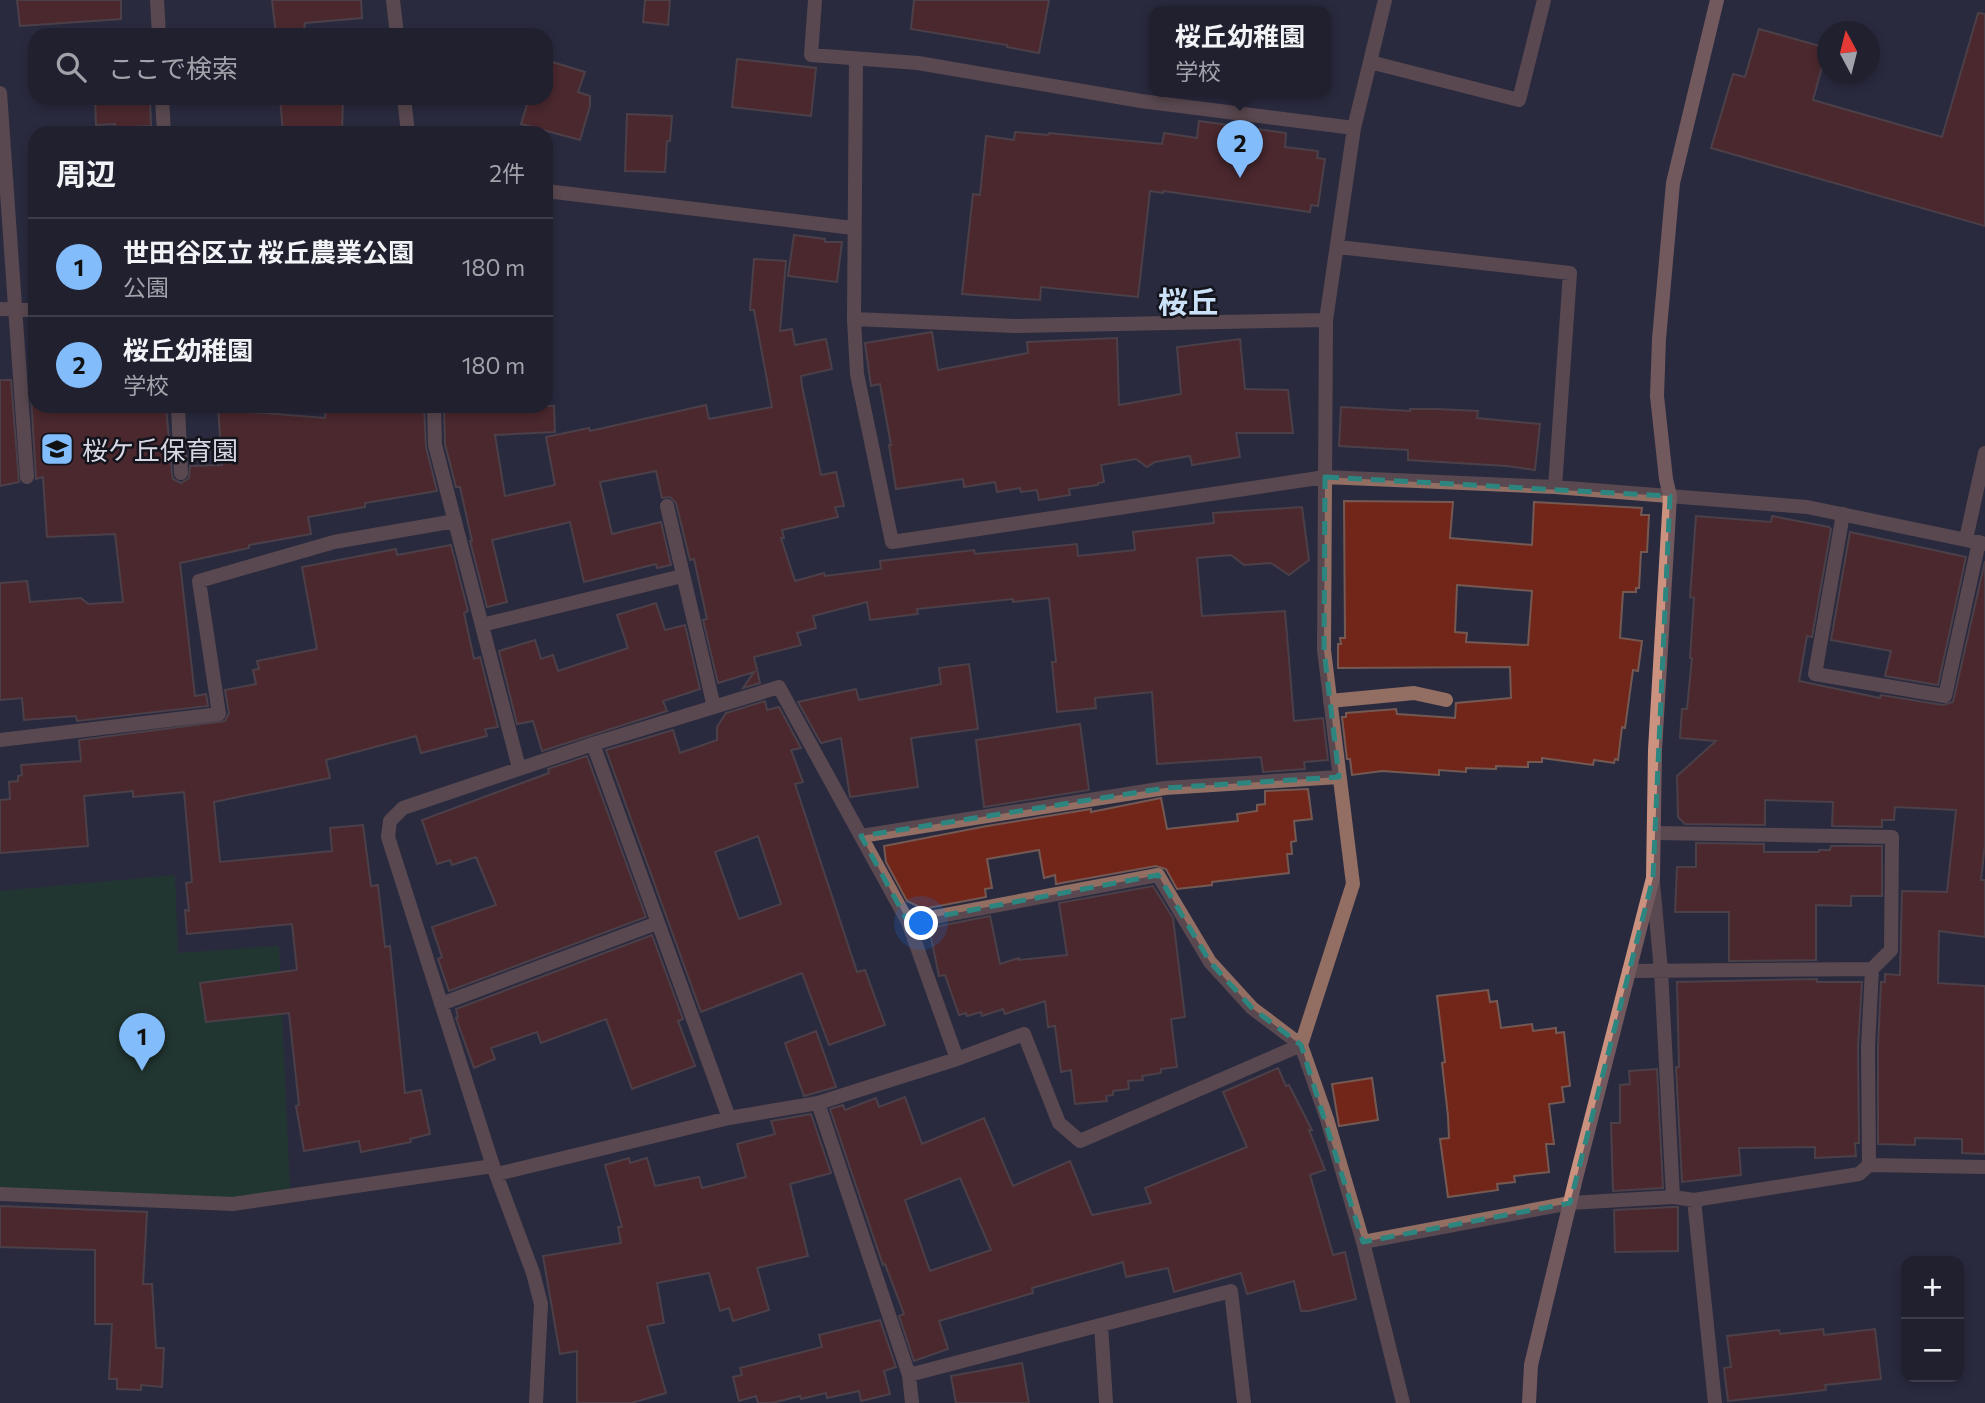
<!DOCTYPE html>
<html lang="ja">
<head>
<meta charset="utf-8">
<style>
  :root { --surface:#20202f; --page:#2d2d3b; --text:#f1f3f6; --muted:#a2a3aa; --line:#3d3e4b; --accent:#83bcfb }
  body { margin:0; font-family:Commissioner,"Noto Sans JP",sans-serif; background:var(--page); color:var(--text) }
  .controls { position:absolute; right:21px; bottom:21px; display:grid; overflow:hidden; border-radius:14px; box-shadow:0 4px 10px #0003 }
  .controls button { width:63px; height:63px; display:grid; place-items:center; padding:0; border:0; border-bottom:2px solid var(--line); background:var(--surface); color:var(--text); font:35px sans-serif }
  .compass { position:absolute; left:1817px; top:21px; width:63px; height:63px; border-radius:50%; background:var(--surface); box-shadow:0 4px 10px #0003; rotate:353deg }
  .you { position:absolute; left:922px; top:924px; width:24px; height:24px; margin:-18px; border:5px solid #fff; border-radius:50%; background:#1a73e8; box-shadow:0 0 0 10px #1a73e833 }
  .badge { display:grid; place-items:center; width:46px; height:46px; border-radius:50%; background:var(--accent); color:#111; font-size:23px; font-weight:700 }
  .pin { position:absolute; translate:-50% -58px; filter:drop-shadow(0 2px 4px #0008) }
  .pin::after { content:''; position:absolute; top:37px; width:24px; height:21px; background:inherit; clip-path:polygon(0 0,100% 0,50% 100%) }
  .popup { position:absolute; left:1149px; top:6px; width:182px; height:91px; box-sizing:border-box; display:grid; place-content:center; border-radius:14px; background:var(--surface); filter:drop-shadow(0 2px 5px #0005); font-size:23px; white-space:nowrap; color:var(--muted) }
  .popup b { font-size:26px; color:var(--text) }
  .popup::after { content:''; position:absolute; left:50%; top:100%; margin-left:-14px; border:14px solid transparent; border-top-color:var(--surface) }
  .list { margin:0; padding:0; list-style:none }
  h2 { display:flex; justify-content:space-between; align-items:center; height:91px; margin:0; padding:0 28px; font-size:30px }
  h2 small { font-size:23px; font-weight:400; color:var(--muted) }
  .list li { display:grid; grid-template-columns:46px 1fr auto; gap:21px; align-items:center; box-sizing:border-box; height:98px; padding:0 28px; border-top:2px solid var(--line) }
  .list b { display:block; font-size:26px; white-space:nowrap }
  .list p { margin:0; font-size:23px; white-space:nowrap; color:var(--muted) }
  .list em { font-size:23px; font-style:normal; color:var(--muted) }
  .icon { flex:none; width:38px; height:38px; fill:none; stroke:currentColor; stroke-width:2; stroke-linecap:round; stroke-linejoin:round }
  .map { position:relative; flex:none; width:1985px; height:1403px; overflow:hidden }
  .search { position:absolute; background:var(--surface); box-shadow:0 4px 10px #0003; left:28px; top:28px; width:525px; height:77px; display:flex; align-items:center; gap:18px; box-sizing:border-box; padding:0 24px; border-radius:21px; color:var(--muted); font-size:26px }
  .panel { position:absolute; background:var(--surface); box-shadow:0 4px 10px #0003; left:28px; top:126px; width:525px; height:287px; border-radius:21px }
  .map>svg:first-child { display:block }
  .green { fill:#19461f }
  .building { fill:#72261a; stroke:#745953; stroke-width:2; fill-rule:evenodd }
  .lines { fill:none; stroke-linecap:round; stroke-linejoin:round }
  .lane { stroke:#926e63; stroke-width:14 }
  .street { stroke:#926e63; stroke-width:14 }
  .secondary { stroke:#cb9280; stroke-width:14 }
  .marked { fill:none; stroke:#2d8580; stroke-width:5; stroke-dasharray:14 9; stroke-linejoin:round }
  .labels { text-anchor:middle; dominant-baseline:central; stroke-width:5; stroke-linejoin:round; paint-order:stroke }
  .poi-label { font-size:26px; fill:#d7d7e4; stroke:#14141d; text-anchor:start }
  .quarter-label { font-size:30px; font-weight:bold; fill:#cbe1f8; stroke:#14141d }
</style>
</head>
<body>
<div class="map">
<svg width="1985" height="1403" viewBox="0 0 1985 1403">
  <rect width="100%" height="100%" fill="#2a2a3f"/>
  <path class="green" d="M175 875 178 953 279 946 290 1190 236 1201 0 1189V891Z"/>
  <path class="building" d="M17 0H121V19L20 26Z
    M272 0H361L362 18 305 23 303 35H276Z
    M645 0H670L668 25 643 22Z
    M914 0H1049L1039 53 1007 47V45L911 29Z
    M1978 13 1985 14V226L1711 148 1733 74 1745 77 1759 29 1827 48 1813 100 1942 137Z
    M737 59 816 68 811 116 732 107Z
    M546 60 585 72 578 92 590 96V106L580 140 521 124 529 98H546Z
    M95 98H150L151 126 115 128V124L96 125Z
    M280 98H343L342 133H283Z
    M627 114 672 116 670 141H667L665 172 625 171Z
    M1199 121 1286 133 1285 147 1318 151 1317 158 1325 159 1318 206 1311 205 1310 212 1163 191V193L1150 191 1138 297 1041 287 1040 300 962 294 973 194 980 195 986 136 1014 140 1015 132 1048 135 1049 133 1162 144 1164 133 1197 138Z
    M794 235 825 239V242H842L837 282 788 276Z
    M754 259 786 261 780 331 792 329 795 345 826 339 832 369 801 376 802 386 821 475 836 472 844 506 835 507 838 517 782 530 784 538H781L795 581 824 573 825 576 881 569 880 561 974 550 975 554 1077 544 1078 556 1135 550 1133 532 1214 523 1213 513 1302 507 1309 560 1289 575 1271 563 1244 565 1231 555 1197 558 1202 616 1285 611 1294 721 1323 718 1328 760 1304 762 1305 769 1263 772 1261 757 1157 764 1152 692 1095 698 1096 708 1057 712 1052 662H1056L1049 598 1013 602V599L917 609 918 614 870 620 867 602 813 616 816 628 797 633 801 645 754 657 760 683 743 688 754 672 718 683 703 620 707 619 694 559 690 560 676 503 670 497 662 498 656 471 600 482 612 534 661 522 671 565 657 568 656 564 584 582 570 522 562 524 492 540 507 602 487 607 470 541H472L460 487H456L445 444 444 406H554L555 432 495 435 505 496 555 485 546 437 589 428 590 431 706 405 709 419 772 407 754 310H750Z
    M932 332 938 370 1028 353 1027 342 1117 338 1119 405 1181 394 1177 347 1240 339 1245 389 1288 390 1293 433H1236L1240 457 1192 465 1190 456 1155 462 1147 467 1136 459 1101 465 1104 482 1098 483V485L1069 489 1070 495 1039 500 1037 490 1021 492 1020 488 997 492 995 482 964 487 963 479 896 489 889 445H891L880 384 871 386 865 343Z
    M30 379H35V406H166L172 474 173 479 181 483 189 478 190 466 222 465 218 406H250V412L325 418 326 406H424L426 447 437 491 365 503V507L308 517 311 534 249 545V548L180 563 195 696 206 694 208 706 77 721 76 716 24 720 22 698 0 700V583L27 581 30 602 81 598 88 604 123 602 115 534 47 537 43 477 36 479Z
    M0 380H11L19 482 0 486Z
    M1341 407 1410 411V409H1437L1478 411 1477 418 1540 424 1535 470 1507 466 1408 460V450L1339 446Z
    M1344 501 1453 502 1450 538 1532 545 1534 502 1642 508 1641 515H1649L1647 552H1641L1639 588H1636V592H1623L1620 638 1642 641 1638 671 1633 670 1625 728 1622 727 1618 760 1615 759 1614 763 1594 760 1593 765 1542 758V762H1528V767L1496 766V769L1466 768V772L1439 770V775L1382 771 1352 775 1350 759H1347L1342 717H1346V713L1396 709 1397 714 1455 718 1456 703 1511 698 1510 667 1338 668V644H1341L1340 638H1345ZM1457 585 1532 591 1528 645 1466 642 1467 633 1455 632Z
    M1696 516 1771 522 1772 516 1829 527 1831 529 1812 637 1807 636 1799 681 1880 698 1881 695 1943 705 1953 702 1985 561V844L1981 880H1985V937L1939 931 1938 983 1985 986V1154L1962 1153V1139L1915 1138V1145L1878 1144V1047L1881 982H1885V974L1900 975 1902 891 1947 892 1956 810 1895 807 1894 820H1882V827L1832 826 1833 802 1765 800V825L1685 824 1678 817 1677 776 1716 741 1680 738 1682 709H1687L1692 658H1690L1694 598 1690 597Z
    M1850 532 1966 557 1938 685 1885 676 1891 651 1831 640Z
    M451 545 468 611 464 613 474 659 480 657 498 727 485 729 487 736 421 753 416 736 326 760 330 778 214 802 220 862 332 851 330 828 363 825 371 886 378 885 385 947 390 946 405 1093 421 1090 430 1134 410 1139 411 1142 361 1152 359 1141 304 1151 296 1106 299 1105 289 1013 206 1022 200 983 297 970 292 924 187 934 185 910 189 911 186 883 192 882 184 792 133 797V791L84 796 88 846 0 853V800L10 799 9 782 18 781V776L22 775 21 765 81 761 79 740 225 721 229 713 225 690 256 684 253 670 259 669 257 661 317 649 302 567 396 549 397 555Z
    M656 603 665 630 685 625 700 689 663 701 667 711 542 751 533 721 517 724 499 651 535 640 541 659 553 655 558 671 628 648 617 615Z
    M969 664 978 729 911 738 918 787 850 797 841 738 821 743 798 702 856 689 859 700 941 684 939 668Z
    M765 701 767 710 779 707 801 748 791 750 803 782 795 784 857 972 865 970 885 1025 829 1045 802 973 701 1012 606 750 673 730 680 753 717 740V727L726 713ZM758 836 781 904 739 919 715 852Z
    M1080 724 1089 790 984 807 976 740Z
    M587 756 646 917 449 991 438 959 442 957 432 927 496 905 476 857 452 865 450 860 437 864 422 820 549 773 548 769Z
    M1308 789 1312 819 1294 821 1296 841 1291 842 1292 854H1287L1289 873 1212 882V885L1177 889 1166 869 1156 866 1056 884 1055 875 1044 878 1039 850 987 859 992 888 985 889 986 897 923 909 907 901 886 862 884 846 987 826 1091 809V812L1161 798 1167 829 1238 821 1237 814 1257 811V805L1265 804V791Z
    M1696 843 1764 844V852H1819V850H1830L1831 846H1882V896H1851V906L1816 905V960L1729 961V912H1675L1677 867H1696Z
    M1153 886 1173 918 1185 1017 1171 1019 1177 1067 1161 1069V1073L1142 1076 1143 1080 1128 1081 1129 1089 1113 1091V1095L1106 1096 1107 1101 1075 1104 1071 1070 1061 1072 1055 1026 1048 1027 1045 1001 1005 1014 1003 1009 982 1016 981 1012 967 1016 966 1013 959 1015 945 975 939 976 929 928 990 916 1000 964 1019 958V960L1067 955 1059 903Z
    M652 935 683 1019 678 1021 695 1066 632 1089 606 1019 541 1043 537 1032 491 1048 495 1059 474 1068 456 1018 458 1017 456 1009Z
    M1817 979V982H1862L1858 1047 1859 1143H1855L1856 1156 1815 1158V1147L1739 1148 1741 1175 1682 1182 1676 1067H1679L1677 982Z
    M1488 990 1490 1002 1497 1001 1501 1028 1532 1024 1533 1031 1556 1028V1033L1564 1032 1570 1086 1562 1087 1564 1102 1549 1104 1554 1144H1546L1549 1172 1514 1176 1515 1182 1497 1184 1498 1190 1448 1197 1440 1139 1449 1138 1448 1116 1442 1063 1445 1062 1437 996Z
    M816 1031 836 1087 804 1096 785 1043Z
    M1278 1068 1286 1086 1289 1085 1312 1130H1309L1325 1170 1310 1175 1333 1255 1345 1252 1356 1299 1309 1311H1301L1294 1281 1247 1294 1241 1273 1174 1292 1168 1268 1126 1277 1123 1262 1032 1288 1033 1293 939 1321 948 1349 914 1361 899 1316 904 1314 885 1264 883 1265 830 1109 843 1105 845 1110 876 1098 879 1107 905 1097 922 1144 984 1118 1013 1186 1070 1161 1092 1215 1151 1203 1145 1188 1247 1147 1223 1092ZM960 1178 991 1250 930 1271 905 1200Z
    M1657 1069 1663 1188 1613 1191 1611 1123H1620V1085L1630 1084 1629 1071Z
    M1372 1078 1378 1120 1339 1126 1332 1084Z
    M811 1114 831 1173 790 1184 808 1256 757 1268 769 1310 733 1321 729 1308 720 1311 709 1273 657 1283 664 1323 647 1326 666 1393 631 1403H577V1351L560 1354 543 1256 621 1243 618 1227H622L605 1165 629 1158 630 1163 647 1158 655 1186 699 1177 702 1188 746 1177 737 1144 775 1134 771 1121Z
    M0 1206 147 1212 143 1284H152L156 1348H164L162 1387 141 1385V1390L117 1389V1379H109L112 1324H95V1250L0 1247Z
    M1673 1207H1678V1251L1615 1252 1614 1210Z
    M880 1320 896 1367 884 1371 890 1394 861 1401 859 1391 827 1398 826 1393 801 1399 800 1396 772 1403H758L756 1396 739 1401 733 1377 742 1375 740 1368 822 1347 819 1335Z
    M1823 1329 1824 1335 1875 1329 1881 1379 1825 1385 1826 1390 1728 1401 1724 1368 1731 1367 1727 1336 1779 1330 1780 1334Z
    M1022 1363 1029 1403H956L951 1376Z"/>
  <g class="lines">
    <path class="lane" d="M667 506 714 707
      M1843 514 1815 674 1945 696 1979 542
      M482 625 682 576
      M1330 701 1414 693 1446 700
      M0 1194 233 1204 493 1166"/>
    <path class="street" d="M157 0 159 35
      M393 0 397 35
      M815 0 811 55 918 63 1141 101 1354 128
      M1385 0 1354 128 1326 320 1324 650 1353 884 1301 1045 1327 1119 1363 1242 1403 1403
      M856 59 854 319 857 374 892 542 1325 477 1555 487 1807 507 1985 544
      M1370 62 1519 100 1544 0
      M0 93 27 477
      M162 98 164 133
      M404 98 408 133
      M546 191 853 228
      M1338 247 1570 273 1555 487
      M0 309 35 310
      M854 319 1014 326 1326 320
      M178 406 181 473
      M434 406 435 445 519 768
      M1966 539 1985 453
      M0 740 219 714 199 581 334 542 455 521
      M593 744 729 1118
      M861 836 1165 788 1339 777
      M1653 883 1661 971 1673 1197
      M908 922 1158 875 1210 962 1252 1008 1301 1045
      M1629 971 1872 969 1891 950 1892 837 1654 833
      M441 1004 657 923
      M818 1103 909 1375 912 1403
      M1869 1165 1868 1047 1872 969
      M497 1174 729 1118 818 1103 957 1059 1024 1034 1059 1123 1080 1141 1301 1045
      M1694 1200 1715 1403
      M1363 1242 1570 1203 1673 1197 1694 1200 1859 1174 1869 1165 1985 1167
      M1101 1325 1106 1403
      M909 1375 1231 1291 1244 1403
      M536 1403 541 1304 533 1273 493 1166 388 837 390 821 403 808 593 744 779 687 908 922 957 1059"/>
    <path class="secondary" d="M1529 1403 1531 1365 1576 1178 1653 878 1655 750 1670 496 1666 479 1657 396 1659 339 1673 183 1717 0"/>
  </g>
  <path d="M0 0H1985V1403H0ZM1325 477 1670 496 1653 878 1570 1203 1363 1242 1301 1045 1252 1008 1210 962 1158 875 908 922 861 836 1165 788 1339 777 1324 650Z" fill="#2a2a3f" fill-opacity=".55" fill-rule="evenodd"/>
  <path class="marked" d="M1325 477 1670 496 1653 878 1570 1203 1363 1242 1301 1045 1252 1008 1210 962 1158 875 908 922 861 836 1165 788 1339 777 1324 650Z"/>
  <defs>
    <symbol id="school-square" viewBox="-11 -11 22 22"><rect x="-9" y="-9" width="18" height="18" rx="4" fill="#83bcfb" stroke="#14141d"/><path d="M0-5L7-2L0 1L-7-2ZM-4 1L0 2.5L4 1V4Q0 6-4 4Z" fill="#111"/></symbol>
  </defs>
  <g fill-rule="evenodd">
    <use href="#school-square" x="38" y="430" width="38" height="38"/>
  </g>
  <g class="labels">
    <g class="poi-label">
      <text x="82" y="449">桜ケ丘保育園</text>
    </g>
    <g class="quarter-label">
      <text x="1188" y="300">桜丘</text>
    </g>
  </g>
</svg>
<div class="controls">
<button>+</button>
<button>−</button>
</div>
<svg class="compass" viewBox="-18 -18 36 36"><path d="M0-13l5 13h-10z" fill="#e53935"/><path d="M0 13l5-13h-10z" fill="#a2a3aa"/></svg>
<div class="you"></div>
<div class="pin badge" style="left:142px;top:1071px">1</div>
<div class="pin badge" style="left:1240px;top:178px">2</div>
<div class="popup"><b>桜丘幼稚園</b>学校</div>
<div class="search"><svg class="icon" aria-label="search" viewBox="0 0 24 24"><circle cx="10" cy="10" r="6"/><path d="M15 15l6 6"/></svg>ここで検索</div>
<section class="panel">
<h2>周辺<small>2件</small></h2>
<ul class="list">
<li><span class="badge">1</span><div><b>世田谷区立 桜丘農業公園</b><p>公園</p></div><em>180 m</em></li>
<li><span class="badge">2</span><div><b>桜丘幼稚園</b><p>学校</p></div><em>180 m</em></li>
</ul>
</section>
</div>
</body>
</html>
